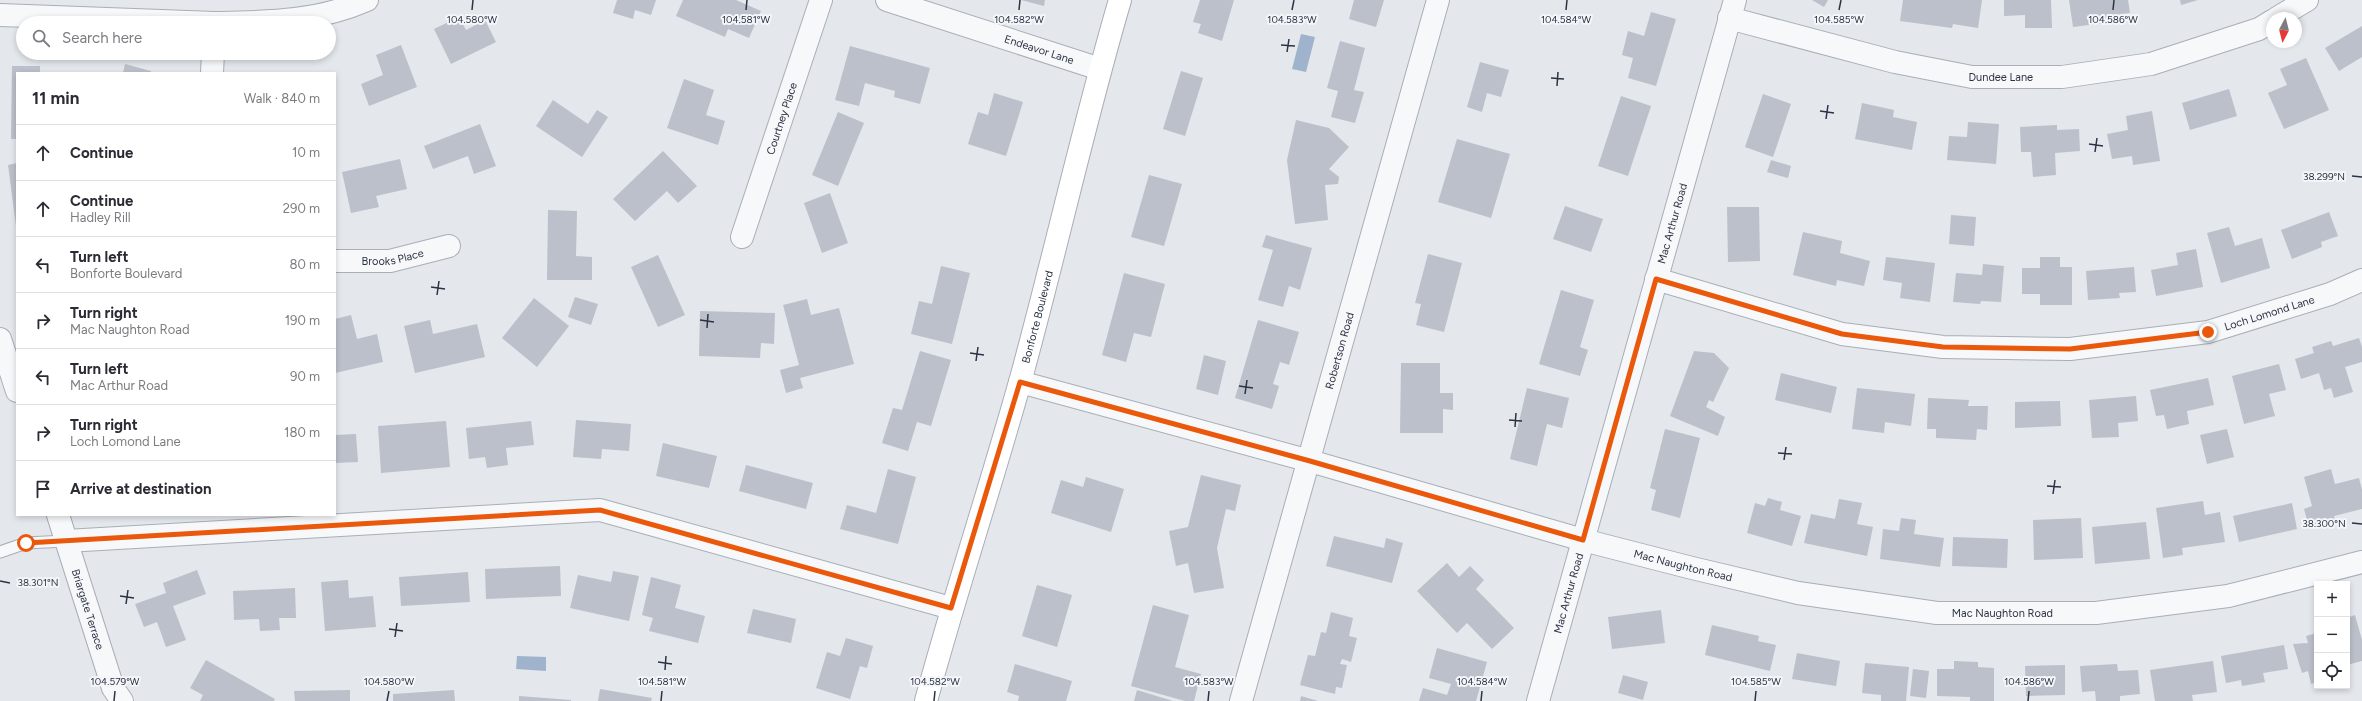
<!DOCTYPE html>
<html lang="en">
<head>
<meta charset="utf-8">
<style>
  :root { --surface:#fff; --page:#f7f7f7; --text:#2b2b33; --muted:#7c7c81; --line:#e1e1e2 }
  body { margin:0; font-family:Figtree,sans-serif; background:var(--page); color:var(--text) }
  .controls { position:absolute; right:12px; bottom:12px; display:grid; overflow:hidden; border-radius:0px; box-shadow:0 2px 6px #0003 }
  .controls button { width:36px; height:36px; display:grid; place-items:center; padding:0; border:0; border-bottom:1px solid var(--line); background:var(--surface); color:var(--text); font:20px sans-serif }
  .compass { position:absolute; left:2266px; top:12px; width:36px; height:36px; border-radius:50%; background:var(--surface); box-shadow:0 2px 6px #0003; rotate:187deg }
  .stop { position:absolute; width:12px; height:12px; margin:-9px; border:3px solid #ea580c; border-radius:50%; background:#fff }
  .stop.end { background:#ea580c; border-color:#fff; box-shadow:0 1px 4px #0008 }
  .list { margin:0; padding:0; list-style:none }
  h2 { display:flex; justify-content:space-between; align-items:center; height:52px; margin:0; padding:0 16px; font-size:17px }
  h2 small { font-size:13px; font-weight:400; color:var(--muted) }
  .list li { display:grid; grid-template-columns:26px 1fr auto; gap:12px; align-items:center; box-sizing:border-box; height:56px; padding:0 16px; border-top:1px solid var(--line) }
  .list b { display:block; font-size:15px; white-space:nowrap }
  .list p { margin:0; font-size:13px; white-space:nowrap; color:var(--muted) }
  .list em { font-size:13px; font-style:normal; color:var(--muted) }
  .icon { flex:none; width:22px; height:22px; fill:none; stroke:currentColor; stroke-width:2; stroke-linecap:round; stroke-linejoin:round }
  .map { position:relative; flex:none; width:2362px; height:701px; overflow:hidden }
  .search { position:absolute; background:var(--surface); box-shadow:0 2px 6px #0003; left:16px; top:16px; width:320px; height:44px; display:flex; align-items:center; gap:10px; box-sizing:border-box; padding:0 14px; border-radius:22px; color:var(--muted); font-size:15px }
  .panel { position:absolute; background:var(--surface); box-shadow:0 2px 6px #0003; left:16px; top:72px; width:320px; height:444px; border-radius:0px }
  .map>svg:first-child { display:block }
  .water { fill:#9fb4cc }
  .building { fill:#bbc0ca }
  .lines { fill:none; stroke-linecap:round; stroke-linejoin:round }
  .lane-casing { stroke:#a9aeb7; stroke-width:13 }
  .street-casing { stroke:#a9aeb7; stroke-width:24 }
  .secondary-casing { stroke:#a9aeb7; stroke-width:24 }
  .lane { stroke:#f7f8fa; stroke-width:11 }
  .street { stroke:#f7f8fa; stroke-width:22 }
  .secondary { stroke:#fff; stroke-width:22 }
  .route { stroke:#ea580c; stroke-width:5 }
  .ticks { fill:none; stroke:#2b3445; stroke-width:1.5 }
  .labels { text-anchor:middle; dominant-baseline:central; stroke-width:4; stroke-linejoin:round; paint-order:stroke }
  .street-label { font-size:11px; fill:#2b3445; stroke:#f4f6f9 }
  .ticks-label { font-size:10px; text-anchor:middle; fill:#2b3445; stroke:#f4f6f9; stroke-width:4; stroke-linejoin:round; paint-order:stroke }
</style>
</head>
<body>
<div class="map">
<svg width="2362" height="701" viewBox="0 0 2362 701">
  <rect width="100%" height="100%" fill="#e4e7ec"/>
  <path class="water" d="M1301 34 1315 37 1306 72 1292 69Z
    M517 656 546 657V671L516 669Z"/>
  <path class="building" d="M617 0H656L651 15 635 10 633 19 613 13Z
    M683 0H736L761 11 749 38 728 29 725 37 676 16Z
    M1021 0H1045L1044 6Z
    M1200 0H1234L1222 41 1198 33 1201 24 1193 22Z
    M1354 0H1384L1376 27 1349 19Z
    M1812 0H1828L1824 7Z
    M1903 0H1982L1978 28 1953 24 1952 28 1900 21Z
    M2004 0H2051L2052 28H2025V15L2004 16Z
    M2069 0H2128L2130 13 2112 15V22L2073 27Z
    M2180 0H2198L2181 5Z
    M1651 12 1676 19 1656 86 1628 78 1633 58 1622 55 1628 31 1644 36Z
    M459 17 466 30 485 20 496 42 451 64 434 29Z
    M2362 26V57L2339 71 2325 48Z
    M1340 41 1365 48 1354 90 1364 92 1355 123 1331 117 1338 91 1327 88Z
    M401 45 417 87 369 106 361 84 383 75 376 55Z
    M850 46 930 68 920 104 894 97 895 91 865 83 859 106 835 100Z
    M2306 58 2329 110 2284 129 2268 93 2287 85 2280 69Z
    M1480 62 1509 70 1501 97 1487 93 1482 112 1467 107Z
    M125 64 151 71V73H123Z
    M12 66H40V73H17V139H11Z
    M1181 71 1203 78 1185 136 1163 129Z
    M684 79 714 90 706 115 725 121 718 145 667 128Z
    M2229 89 2237 116 2190 130 2182 103Z
    M994 93 1023 102 1006 156 968 144 978 112 988 115Z
    M1763 94 1791 104 1773 157 1745 147Z
    M1621 96 1651 106 1628 176 1598 166Z
    M553 100 588 124 597 110 608 117 582 157 536 126Z
    M1862 103 1894 110 1893 117 1917 122 1912 150 1855 139Z
    M2152 111 2160 161 2133 165 2132 156 2112 159 2107 134 2128 130 2126 116Z
    M838 112 864 123 838 186 812 175Z
    M1296 120 1329 128 1349 147 1329 169 1339 177 1338 184 1325 185 1328 220 1295 224 1287 160Z
    M1968 122 1999 124 1996 164 1947 160 1949 136 1967 137Z
    M480 124 496 166 474 174 468 156 433 169 424 146Z
    M2057 125V130L2079 129 2080 151 2055 153 2056 175 2033 177 2031 152H2021L2020 127Z
    M1457 139 1510 154 1491 218 1438 202Z
    M663 151 697 186 678 203 667 191 635 221 613 199Z
    M400 159 407 189 376 196 379 207 351 213 342 172Z
    M1771 160 1791 166 1788 178 1767 172Z
    M17 163V226H16L8 165Z
    M1149 175 1182 184 1164 246 1131 237Z
    M830 193 848 243 822 253 804 203Z
    M1565 206 1603 219 1591 252 1553 239Z
    M1727 207H1759L1760 261 1728 262Z
    M548 210 577 211 576 256 592 257V280H547Z
    M2329 212 2338 236 2321 242 2322 247 2292 259 2281 230Z
    M1951 215 1976 217 1974 246 1949 244Z
    M2229 227 2235 246 2262 238 2270 268 2221 283 2207 233Z
    M1803 232 1842 241 1840 253 1870 261 1864 286 1837 280 1836 286 1793 275Z
    M1266 235 1312 248 1300 290 1289 286 1283 307 1258 300 1273 250 1262 247Z
    M2196 249 2203 287 2156 296 2151 270 2178 265 2176 253Z
    M1428 254 1462 263 1444 332 1416 325 1421 304 1415 303Z
    M658 255 685 315 658 327 631 267Z
    M1886 257 1935 263 1930 302 1900 298 1902 283 1883 280Z
    M2040 257H2060V267H2072V305H2040V294H2022V268H2040Z
    M1983 264 2004 266 2001 302 1981 301 1980 304 1953 302 1956 273 1982 275Z
    M941 266 970 273 952 344 911 334 919 301 932 304Z
    M2134 267 2136 292 2119 293 2120 298 2088 300 2086 271Z
    M1124 273 1165 284 1151 337 1134 333 1126 362 1102 355Z
    M1561 290 1594 300 1580 347 1588 350 1580 376 1539 364Z
    M575 297 598 304 591 325 568 317Z
    M534 298 569 326 537 367 502 338Z
    M807 299 811 315 839 308 854 364 800 378 803 388 786 393 780 370 799 365 783 305Z
    M700 311 775 313 774 344 761 343 760 358 699 356Z
    M351 315 357 339 377 334 383 362 335 373V319Z
    M430 320 433 334 477 324 485 357 415 373 404 326Z
    M1258 320 1299 332 1289 365 1280 362 1273 384 1279 386 1272 409 1235 398Z
    M2359 338 2362 347V362L2345 367 2353 392 2334 398 2331 388 2324 390 2319 373 2301 379 2295 359 2314 353 2312 347 2331 341 2333 346Z
    M920 351 951 360 931 426 917 422 908 451 882 443 893 408 902 410Z
    M1694 351 1714 353 1729 368 1713 402 1709 400 1706 407 1725 417 1718 436 1670 416Z
    M1204 355 1226 361 1218 395 1196 389Z
    M1401 363H1440V393H1453V410L1443 409V433H1400Z
    M2279 364 2286 390 2269 394 2275 416 2244 424 2232 376Z
    M1781 373 1837 387 1831 413 1775 400Z
    M2208 378 2214 405 2187 411 2189 424 2167 429 2164 415 2156 416 2150 390Z
    M1527 388 1569 398 1562 428 1547 424 1537 466 1510 459Z
    M1857 388 1915 394 1911 426 1885 422 1884 433 1852 429Z
    M2136 396 2138 421 2118 423 2119 437 2092 438 2089 400Z
    M1928 398 1969 400 1968 406H1988L1987 430 1977 429 1976 440 1936 438V429H1927Z
    M2060 401 2061 426 2015 428V402Z
    M576 420 631 424 629 451 602 449 601 459 573 457Z
    M446 421 450 467 381 473 378 426Z
    M531 421 534 445 506 448 508 465 487 468 485 457 469 459 466 428Z
    M1665 429 1700 438 1680 518 1651 510 1656 490 1650 488Z
    M2227 429 2234 457 2207 464 2200 435Z
    M356 434 358 462 335 463V435Z
    M663 443 717 456 709 488 656 476Z
    M746 465 813 483 806 509 739 491Z
    M888 469 916 477 898 544 840 529 847 505 876 513Z
    M2331 469 2335 484 2359 478 2362 490V509L2334 516 2335 520 2309 527 2304 509 2312 506 2304 477Z
    M1201 475 1241 485 1235 511 1226 509 1217 548 1224 588 1194 593 1188 563 1176 566 1169 531 1188 527Z
    M1086 477 1124 489 1111 532 1051 513 1061 480 1083 487Z
    M1768 498 1782 502 1780 510 1801 516 1792 546 1747 533 1755 503 1765 506Z
    M1839 499 1862 503 1857 524 1873 527 1867 556 1804 543 1811 514 1835 519Z
    M2203 501 2205 515 2220 512 2225 542 2182 548 2183 555 2163 558 2156 508Z
    M2292 503 2297 529 2239 542 2233 516Z
    M1901 518 1916 520 1914 534 1944 538 1940 567 1880 559 1883 529 1899 531Z
    M2081 518 2083 558 2034 560 2033 520Z
    M2146 522 2150 559 2095 564 2092 527Z
    M1334 536 1384 548 1386 538 1403 543 1392 583 1326 566Z
    M1953 537 2008 539 2007 568 1952 566Z
    M1447 563 1459 577 1470 566 1484 580 1476 589 1514 628 1492 649 1467 623 1457 633 1417 591Z
    M560 566 561 596 486 599 485 569Z
    M197 570 206 594 173 606 186 640 166 647 157 622 144 627 135 604 166 593 163 583Z
    M613 571 639 576 629 621 570 608 578 575 611 582Z
    M468 572 470 602 401 606 399 577Z
    M651 577 681 585 675 608 705 616 698 643 649 631 653 618 642 615Z
    M348 580 349 598 373 596 376 627 325 631 321 582Z
    M1037 585 1072 595 1057 647 1022 636Z
    M295 588 296 618H279L280 630 260 631 259 619 234 620 233 591Z
    M1153 605 1189 615 1175 667 1201 674 1194 701H1185L1131 686Z
    M753 609 796 619 791 643 747 633Z
    M1661 610 1665 643 1612 649 1608 617Z
    M1331 612 1353 618 1349 636 1357 638 1351 662 1342 659 1340 664 1347 665 1342 688 1336 687 1335 694 1300 685 1308 655 1315 656 1321 632 1326 633Z
    M2355 615 2362 640V661L2347 665V618Z
    M1712 625 1759 636 1758 641 1776 645 1770 671 1705 655Z
    M2317 633V682L2311 684 2308 671 2302 673 2293 644 2308 643 2306 636Z
    M846 638 873 646 867 668 860 666 850 699 816 688 827 652 840 656Z
    M2284 645 2288 669 2263 673 2265 682 2242 686 2241 680 2226 683 2221 656Z
    M1437 648 1487 662 1476 701H1419L1423 688 1447 695 1451 684 1429 678Z
    M1797 653 1840 661 1836 686 1792 679Z
    M206 660 275 699 274 701H200L203 695 190 688Z
    M1954 661 1978 662V667L1994 668V701H1970V697L1937 696V669H1954Z
    M2213 661 2217 692 2192 695 2193 701H2155L2150 670Z
    M1865 663 1909 667 1906 701H1881V695L1862 693Z
    M1015 664 1072 681 1066 701H1018L1019 696 1007 692Z
    M2117 664 2118 671 2138 670 2140 694 2120 696V701H2096L2095 691 2082 692 2080 666Z
    M2065 665V695L2026 696 2025 666Z
    M1913 669 1929 671 1926 698 1910 696Z
    M1623 675 1648 682 1643 700 1618 693Z
    M600 689 652 698 651 701H598Z
    M350 690V701H295L294 691Z
    M454 690 455 701H393V694Z
    M1137 690 1173 701H1134Z
    M519 696 571 700V701H519Z
    M1301 696 1318 701H1300Z"/>
  <g class="lines">
    <defs>
      <path id="lane" d="M0 552 26 543 66 541"/>
      <g id="street">
        <path id="s1" d="M887 0 1100 69"/>
        <path d="M0 15 214 23"/>
        <path id="s2" d="M1729 18 1895 62 1972 77H2062L2151 64 2259 29 2272 21"/>
        <path d="M2277 18 2307 0"/>
        <path d="M215 23C269 22 317 22 367 0"/>
        <path d="M212 73 213 53"/>
        <path id="s3" d="M742 237 821 0"/>
        <path id="s4" d="M335 261H390L449 246"/>
        <path id="s5" d="M1656 279 1842 334 1943 347 2070 349 2208 332 2330 294 2362 280"/>
        <path d="M0 339 17 391"/>
        <path id="s6" d="M1020 382 1310 461 1583 540 1692 568 1798 593 1937 613H2096L2228 596 2362 562"/>
        <path id="s7" d="M58 515 113 688 122 701"/>
        <path d="M66 541 600 510 951 608"/>
        <path id="s8" d="M1241 701 1438 0"/>
        <path id="s9" d="M1538 701 1735 0"/>
      </g>
      <g id="secondary">
        <path id="s10" d="M926 701C955 594 990 489 1020 382 1055 255 1083 126 1120 0"/>
      </g>
    </defs>
    <use href="#lane" class="lane-casing"/>
    <use href="#street" class="street-casing"/>
    <use href="#secondary" class="secondary-casing"/>
    <use href="#lane" class="lane"/>
    <use href="#street" class="street"/>
    <use href="#secondary" class="secondary"/>
  </g>
  <g class="lines">
    <path class="route" d="M26 543 600 510 951 608 1020 382 1310 461 1583 540 1656 279 1842 334 1943 347 2070 349 2208 332"/>
  </g>
  <path class="ticks" d="M472 10 473 0M746 10 747 0M1019 10 1020 0M1292 10 1294 0M1566 10 1567 0M1839 10 1841 0M2113 10 2114 0M1281 45 1295 46M1287 52 1289 39M1551 78 1564 79M1557 86 1558 72M1820 111 1834 113M1826 119 1828 105M2089 144 2103 146M2095 152 2097 138M2352 176 2362 177M431 287 445 289M437 295 439 281M700 320 714 322M707 328 708 314M970 353 984 355M976 361 978 347M1239 386 1253 388M1245 394 1247 380M1509 420 1522 421M1515 427 1516 413M1778 453 1792 454M1784 460 1786 447M2047 486 2061 487M2053 494 2055 480M2352 523 2362 524M0 581 10 583M120 596 134 598M126 604 128 590M389 629 403 631M395 637 397 623M658 662 672 664M665 670 666 656M114 701 115 691M387 701 389 691M661 701 662 691M934 701 935 691M1208 701 1209 691M1481 701 1482 691M1755 701 1756 691M2028 701 2029 691"/>
  <g class="labels">
    <g class="street-label">
      <text stroke="none"><textPath href="#s1" startOffset="160">Endeavor Lane</textPath></text>
      <text stroke="none"><textPath href="#s2" startOffset="279">Dundee Lane</textPath></text>
      <text stroke="none"><textPath href="#s3" startOffset="125">Courtney Place</textPath></text>
      <text stroke="none"><textPath href="#s9" startOffset="496">Mac Arthur Road</textPath></text>
      <text stroke="none"><textPath href="#s4" startOffset="58">Brooks Place</textPath></text>
      <text stroke="none"><textPath href="#s5" startOffset="626">Loch Lomond Lane</textPath></text>
      <text stroke="none"><textPath href="#s10" startOffset="400">Bonforte Boulevard</textPath></text>
      <text stroke="none"><textPath href="#s8" startOffset="364">Robertson Road</textPath></text>
      <text stroke="none"><textPath href="#s6" startOffset="688">Mac Naughton Road</textPath></text>
      <text stroke="none"><textPath href="#s9" startOffset="112">Mac Arthur Road</textPath></text>
      <text stroke="none"><textPath href="#s7" startOffset="99">Briargate Terrace</textPath></text>
      <text stroke="none"><textPath href="#s6" startOffset="1012">Mac Naughton Road</textPath></text>
    </g>
  </g>
  <g class="ticks-label">
    <text x="472" y="23">104.580°W</text>
    <text x="746" y="23">104.581°W</text>
    <text x="1019" y="23">104.582°W</text>
    <text x="1292" y="23">104.583°W</text>
    <text x="1566" y="23">104.584°W</text>
    <text x="1839" y="23">104.585°W</text>
    <text x="2113" y="23">104.586°W</text>
    <text x="2324" y="180">38.299°N</text>
    <text x="2324" y="527">38.300°N</text>
    <text x="38" y="586">38.301°N</text>
    <text x="115" y="685">104.579°W</text>
    <text x="389" y="685">104.580°W</text>
    <text x="662" y="685">104.581°W</text>
    <text x="935" y="685">104.582°W</text>
    <text x="1209" y="685">104.583°W</text>
    <text x="1482" y="685">104.584°W</text>
    <text x="1756" y="685">104.585°W</text>
    <text x="2029" y="685">104.586°W</text>
  </g>
</svg>
<div class="controls">
<button>+</button>
<button>−</button>
<button><svg class="icon" aria-label="locate" viewBox="0 0 24 24"><circle cx="12" cy="12" r="6"/><path d="M12 2v4M12 18v4M2 12h4M18 12h4"/></svg></button>
</div>
<svg class="compass" viewBox="-18 -18 36 36"><path d="M0-13l5 13h-10z" fill="#e53935"/><path d="M0 13l5-13h-10z" fill="#7c7c81"/></svg>
<div class="stop" style="left:26px;top:543px"></div>
<div class="stop end" style="left:2208px;top:332px"></div>
<div class="search"><svg class="icon" aria-label="search" viewBox="0 0 24 24"><circle cx="10" cy="10" r="6"/><path d="M15 15l6 6"/></svg>Search here</div>
<section class="panel">
<h2>11 min<small>Walk · 840 m</small></h2>
<ul class="list">
<li><svg class="icon" aria-label="ahead" viewBox="0 0 24 24"><path d="M12 20V5M6 11l6-6 6 6"/></svg><div><b>Continue</b></div><em>10 m</em></li>
<li><svg class="icon" aria-label="ahead" viewBox="0 0 24 24"><path d="M12 20V5M6 11l6-6 6 6"/></svg><div><b>Continue</b><p>Hadley Rill</p></div><em>290 m</em></li>
<li><svg class="icon" aria-label="left" viewBox="0 0 24 24"><path d="M17 20v-9H6M10 6l-5 5 5 5"/></svg><div><b>Turn left</b><p>Bonforte Boulevard</p></div><em>80 m</em></li>
<li><svg class="icon" aria-label="right" viewBox="0 0 24 24"><path d="M7 20v-9h11M14 6l5 5-5 5"/></svg><div><b>Turn right</b><p>Mac Naughton Road</p></div><em>190 m</em></li>
<li><svg class="icon" aria-label="left" viewBox="0 0 24 24"><path d="M17 20v-9H6M10 6l-5 5 5 5"/></svg><div><b>Turn left</b><p>Mac Arthur Road</p></div><em>90 m</em></li>
<li><svg class="icon" aria-label="right" viewBox="0 0 24 24"><path d="M7 20v-9h11M14 6l5 5-5 5"/></svg><div><b>Turn right</b><p>Loch Lomond Lane</p></div><em>180 m</em></li>
<li><svg class="icon" aria-label="arrive" viewBox="0 0 24 24"><path d="M6 21V4h12l-3 4 3 4H6"/></svg><div><b>Arrive at destination</b></div></li>
</ul>
</section>
</div>
</body>
</html>
